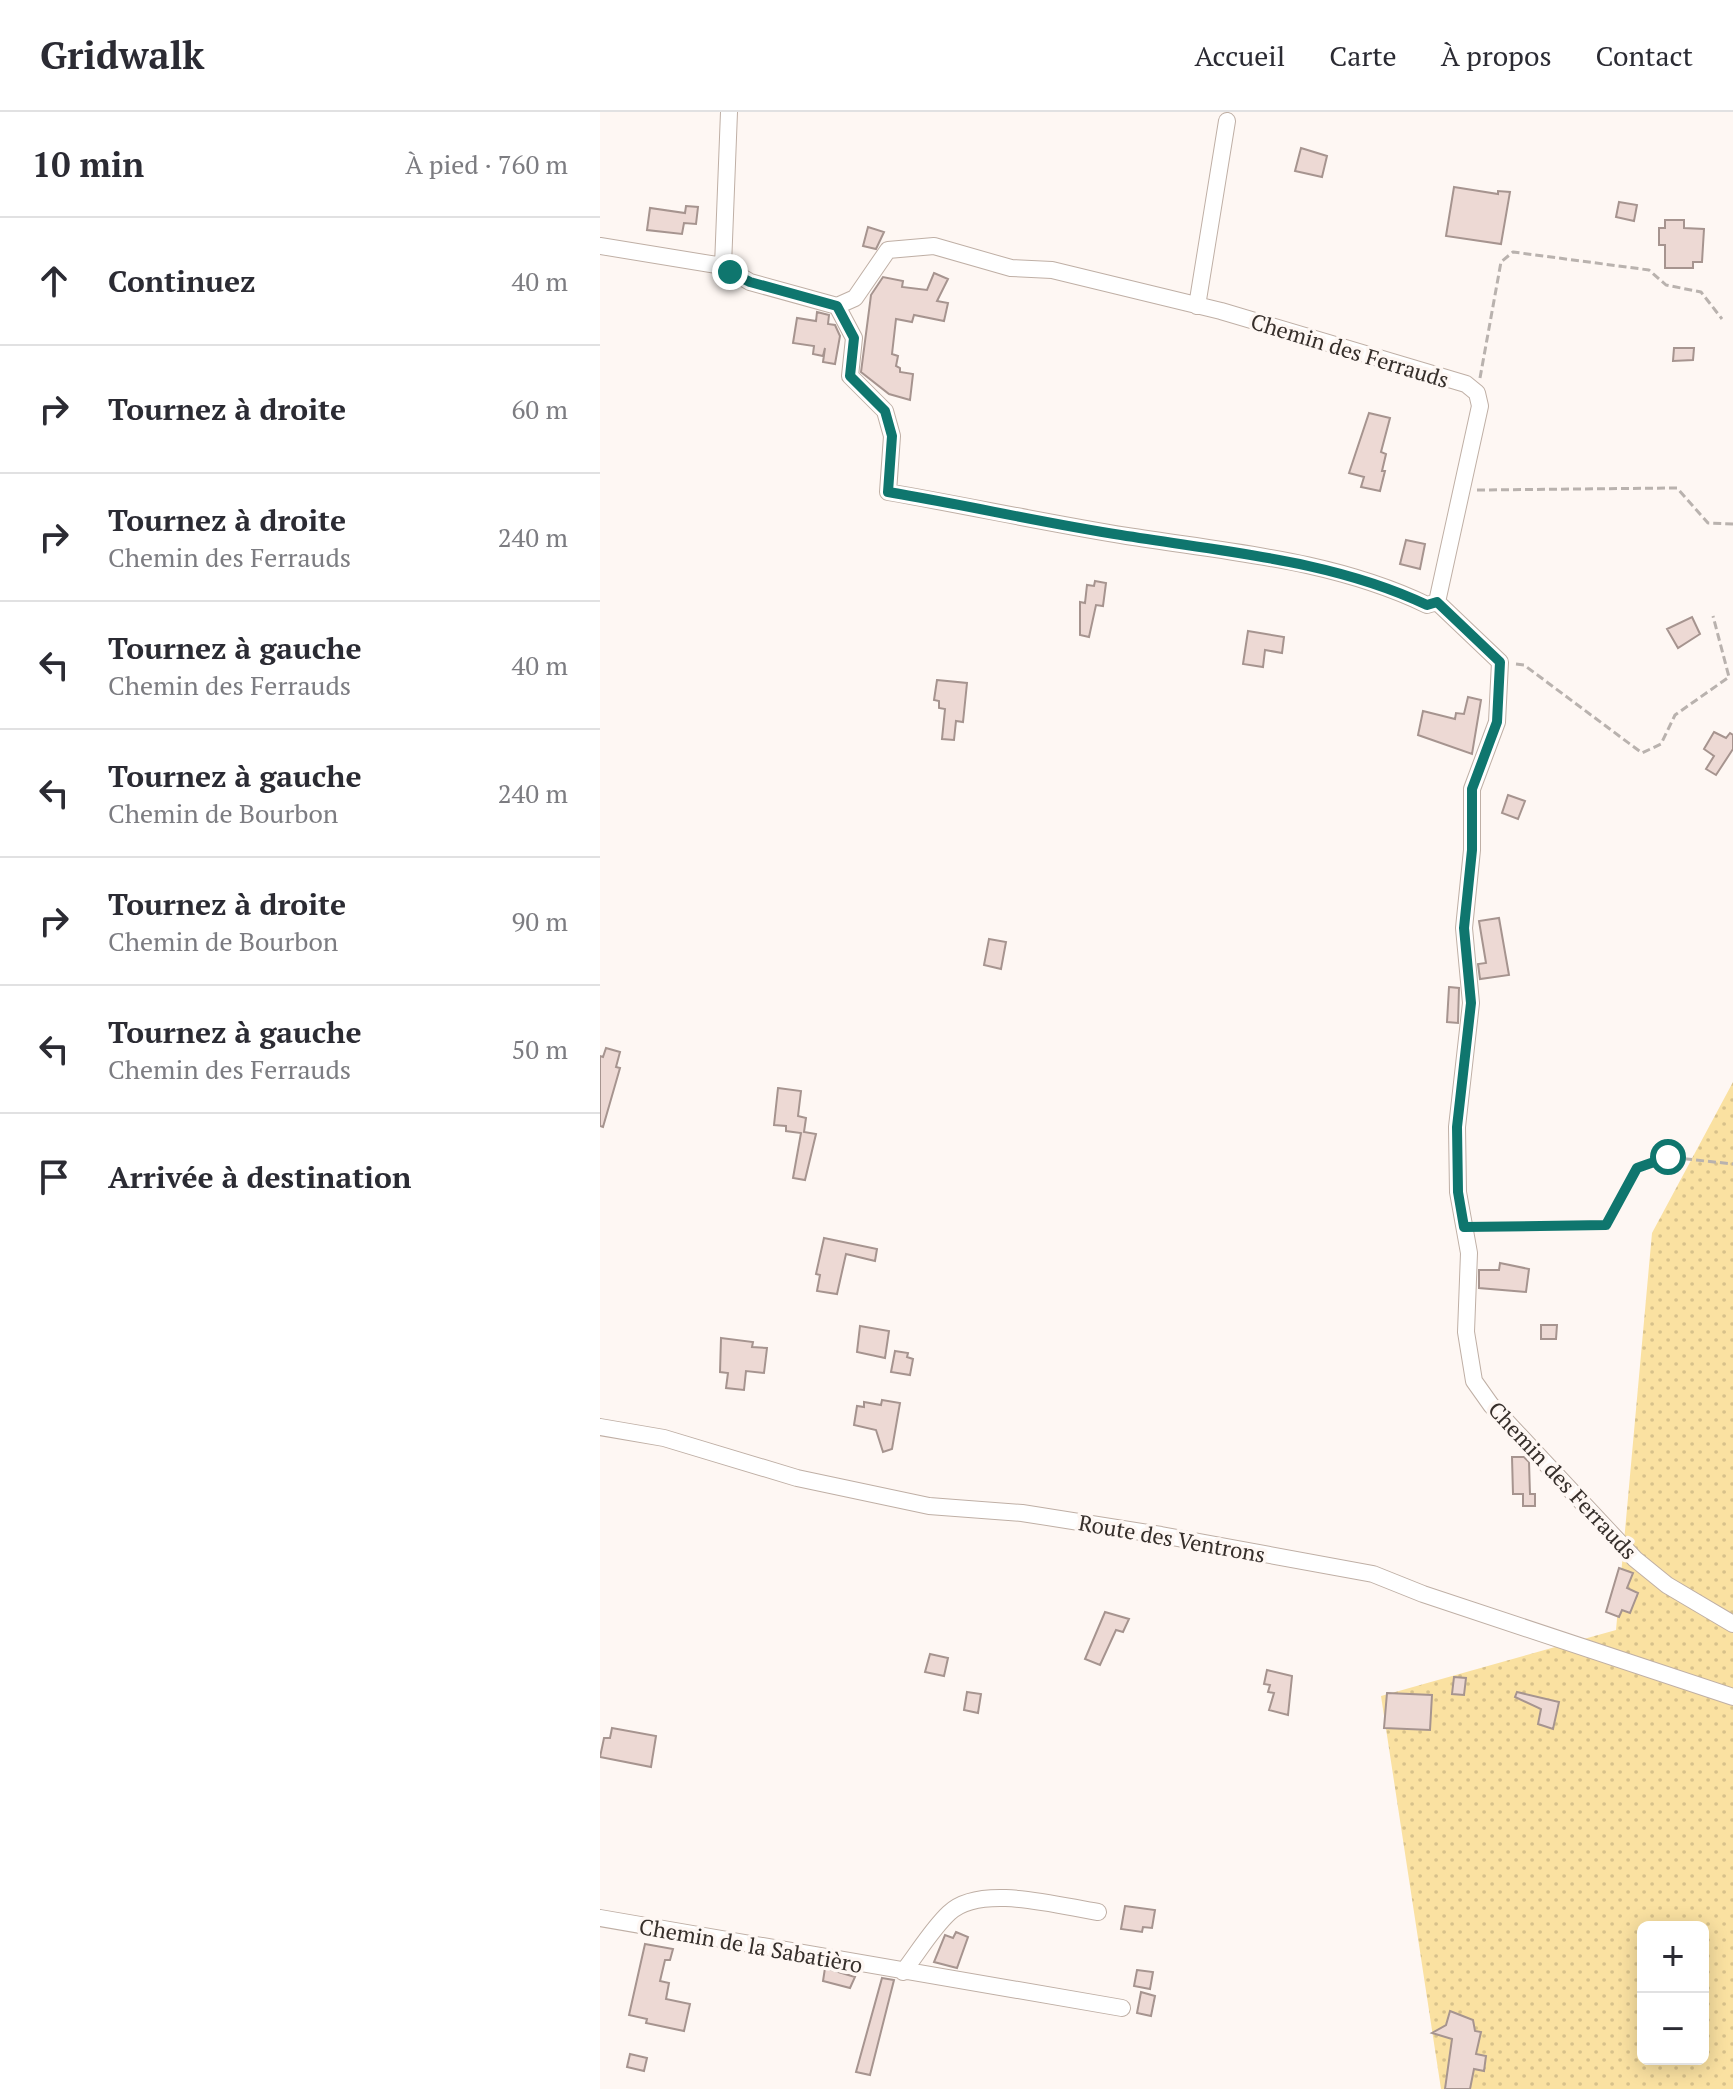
<!DOCTYPE html>
<html lang="fr">
<head>
<meta charset="utf-8">
<style>
  :root { --surface:#fff; --page:#f7f7f7; --text:#2b2b33; --muted:#7c7c81; --line:#e1e1e2 }
  body { margin:0; font-family:"PT Serif",serif; background:var(--page); color:var(--text) }
  .controls { position:absolute; right:24px; bottom:24px; display:grid; overflow:hidden; border-radius:12px; box-shadow:0 4px 20px #0003 }
  .controls button { width:72px; height:72px; display:grid; place-items:center; padding:0; border:0; border-bottom:2px solid var(--line); background:var(--surface); color:var(--text); font:40px sans-serif }
  .stop { position:absolute; width:24px; height:24px; margin:-18px; border:6px solid #0f766e; border-radius:50%; background:#fff }
  .stop.end { background:#0f766e; border-color:#fff; box-shadow:0 2px 8px #0008 }
  .list { margin:0; padding:0; list-style:none }
  h2 { display:flex; justify-content:space-between; align-items:center; height:104px; margin:0; padding:0 32px; font-size:34px }
  h2 small { font-size:26px; font-weight:400; color:var(--muted) }
  .list li { display:grid; grid-template-columns:52px 1fr auto; gap:24px; align-items:center; box-sizing:border-box; height:128px; padding:0 32px; border-top:2px solid var(--line) }
  .list b { display:block; font-size:30px; white-space:nowrap }
  .list p { margin:0; font-size:26px; white-space:nowrap; color:var(--muted) }
  .list em { font-size:26px; font-style:normal; color:var(--muted) }
  .icon { flex:none; width:44px; height:44px; fill:none; stroke:currentColor; stroke-width:2; stroke-linecap:round; stroke-linejoin:round }
  .map { position:relative; flex:none; width:1133px; height:1977px; overflow:hidden }
  header { display:flex; align-items:center; gap:48px; box-sizing:border-box; height:112px; padding:0 40px; background:var(--surface); border-bottom:2px solid var(--line) }
  header strong { font-size:38px }
  nav { display:flex; gap:44px; margin-inline-start:auto; font-size:28px }
  main { display:flex }
  aside { flex:1; background:var(--surface) }
  .map>svg:first-child { display:block }
  .grass { fill:url(#grass-dots); fill-rule:evenodd }
  .building { fill:#edd9d4; stroke:#a6948f; stroke-width:2 }
  .lines { fill:none; stroke-linecap:round; stroke-linejoin:round }
  .minor-casing { stroke:#bfafa5; stroke-width:18 }
  .path { stroke:#b9b2ae; stroke-width:3; stroke-dasharray:8 4; stroke-linecap:butt }
  .minor { stroke:#fff; stroke-width:16 }
  .route { stroke:#0f766e; stroke-width:10 }
  .labels { text-anchor:middle; dominant-baseline:central; stroke-width:7; stroke-linejoin:round; paint-order:stroke }
  .street-label { font-size:22px; fill:#362f2b; stroke:#fef7f3 }
</style>
</head>
<body>
<header>
<strong>Gridwalk</strong>
<nav><a>Accueil</a><a>Carte</a><a>À propos</a><a>Contact</a></nav>
</header>
<main>
<aside>
<h2>10 min<small>À pied · 760 m</small></h2>
<ul class="list">
<li><svg class="icon" aria-label="ahead" viewBox="0 0 24 24"><path d="M12 20V5M6 11l6-6 6 6"/></svg><div><b>Continuez</b></div><em>40 m</em></li>
<li><svg class="icon" aria-label="right" viewBox="0 0 24 24"><path d="M7 20v-9h11M14 6l5 5-5 5"/></svg><div><b>Tournez à droite</b></div><em>60 m</em></li>
<li><svg class="icon" aria-label="right" viewBox="0 0 24 24"><path d="M7 20v-9h11M14 6l5 5-5 5"/></svg><div><b>Tournez à droite</b><p>Chemin des Ferrauds</p></div><em>240 m</em></li>
<li><svg class="icon" aria-label="left" viewBox="0 0 24 24"><path d="M17 20v-9H6M10 6l-5 5 5 5"/></svg><div><b>Tournez à gauche</b><p>Chemin des Ferrauds</p></div><em>40 m</em></li>
<li><svg class="icon" aria-label="left" viewBox="0 0 24 24"><path d="M17 20v-9H6M10 6l-5 5 5 5"/></svg><div><b>Tournez à gauche</b><p>Chemin de Bourbon</p></div><em>240 m</em></li>
<li><svg class="icon" aria-label="right" viewBox="0 0 24 24"><path d="M7 20v-9h11M14 6l5 5-5 5"/></svg><div><b>Tournez à droite</b><p>Chemin de Bourbon</p></div><em>90 m</em></li>
<li><svg class="icon" aria-label="left" viewBox="0 0 24 24"><path d="M17 20v-9H6M10 6l-5 5 5 5"/></svg><div><b>Tournez à gauche</b><p>Chemin des Ferrauds</p></div><em>50 m</em></li>
<li><svg class="icon" aria-label="arrive" viewBox="0 0 24 24"><path d="M6 21V4h12l-3 4 3 4H6"/></svg><div><b>Arrivée à destination</b></div></li>
</ul>
</aside>
<div class="map">
<svg width="1133" height="1977" viewBox="0 0 1133 1977">
  <defs>
    <pattern id="grass-dots" width="8" height="8" patternUnits="userSpaceOnUse" patternTransform="scale(2)"><rect width="8" height="8" fill="#fae1a1"/><path d="M2 2h.1M6 6h.1" fill="none" stroke="#d7c18b" stroke-width="1.8" stroke-linecap="round"/></pattern>
  </defs>
  <rect width="100%" height="100%" fill="#fef7f3"/>
  <path class="grass" d="M1133 970V1977H841L781 1584 1016 1518 1052 1121ZM1043 1815H1103V1947H1043Z"/>
  <path class="building" d="M701 36 727 44 722 65 695 59Z
    M854 75 898 82V79L910 80 901 132 846 124Z
    M1019 90 1037 93 1034 109 1016 105Z
    M86 94 98 95 96 112 84 111 82 122 47 118 50 96 85 101Z
    M1065 108H1084V116L1104 117 1102 150H1093V156H1065V133H1059V116H1065Z
    M268 115 284 120 276 137 263 134Z
    M334 161 348 167 337 189 348 191 344 209 314 203 312 210 296 207 292 242 298 244 296 254 300 256V260L313 262 310 288 289 282 261 260 271 183 283 165 303 169 302 175 327 178Z
    M217 200 229 203 228 212 235 213 240 224 235 252 223 250 225 236 223 244 213 242 214 234 193 231 197 206 216 209Z
    M1074 236H1094L1093 248 1073 249Z
    M769 301 790 306 781 340 786 342 782 359H785L780 379 761 375 764 365 749 361Z
    M806 428 825 432 820 457 800 452Z
    M495 469 506 471 503 494 496 493 489 525 480 523V490L485 491 487 473 494 474Z
    M1092 505 1100 522 1078 536 1067 517Z
    M648 519 684 525 682 541 665 538 663 555 643 552Z
    M337 568 367 571 363 610 356 609 354 628 342 627 345 597 339 596V589L334 588Z
    M868 585 881 588 872 642 818 623 823 599 855 607 856 601 864 602Z
    M1114 620 1126 626 1130 621 1133 623V637L1116 663 1106 657 1114 644 1104 637Z
    M908 683 925 689 918 707 902 701Z
    M899 806 909 863 880 867 878 852 886 851 879 809Z
    M389 827 406 830 401 857 384 853Z
    M849 875 859 876 858 911 847 910Z
    M6 936 20 940 16 955 20 956 3 1015 0 1014V944L3 945Z
    M178 976 201 979 198 1004 206 1006 204 1020 216 1022 205 1068 193 1066 201 1021 186 1019V1014L174 1013Z
    M224 1126 277 1137 275 1149 246 1142 237 1182 217 1179 220 1163 216 1162Z
    M900 1151 929 1157 926 1180 879 1176V1158H899Z
    M941 1213H957L956 1227H941Z
    M260 1214 289 1219 285 1246 257 1240Z
    M121 1226 153 1230 152 1235 167 1236 164 1261 146 1259 144 1278 126 1276 128 1261 120 1260Z
    M295 1239 308 1241 307 1245 313 1247 310 1263 291 1260Z
    M282 1288 300 1291 292 1337 283 1340 276 1318 254 1313 257 1294 264 1295V1290L281 1293Z
    M912 1345H924L929 1350 930 1382H935V1394H923V1382H913Z
    M1019 1456 1033 1461 1027 1476 1038 1481 1030 1501 1022 1498 1019 1505 1006 1500Z
    M505 1500 529 1507 523 1520 516 1518 500 1553 485 1547Z
    M330 1542 348 1546 344 1564 325 1560Z
    M667 1558 692 1564 688 1603 669 1598 674 1581 668 1580 670 1573 664 1572Z
    M854 1565 866 1566 864 1583 852 1582Z
    M367 1580 381 1582 378 1601 364 1598Z
    M917 1580 959 1590 953 1617 938 1612 941 1597 915 1585Z
    M787 1581 832 1583 830 1618 784 1616Z
    M12 1616 56 1624 51 1655 0 1645 4 1626H10Z
    M525 1794 555 1798 552 1816 543 1815 542 1820 521 1817Z
    M356 1820 368 1825 357 1856 334 1850 345 1823 353 1826Z
    M45 1832 73 1837 70 1848H65L60 1869 69 1871 66 1887 90 1892 84 1919 46 1911 47 1907 29 1903Z
    M225 1856 255 1865 250 1876 223 1869Z
    M537 1858 553 1860 550 1877 534 1874Z
    M282 1866 294 1868 270 1963 256 1960Z
    M541 1880 555 1884 551 1904 537 1901Z
    M850 1899 873 1908 875 1919 881 1920 876 1942 886 1944 884 1959 874 1957 870 1977H845L852 1927 832 1921 846 1913Z
    M30 1942 47 1946 44 1959 27 1955Z"/>
  <g class="lines">
    <defs>
      <path id="minor" d="M0 134 123 154 150 170 237 194 255 186 288 138 334 134 411 156 452 158 621 199 866 272 877 281 880 294 837 490 900 550 897 610 872 677V738L864 816 871 891 857 1015 858 1080 869 1141 866 1220 874 1269 891 1293 1035 1447 1067 1473 1133 1512
        M123 154 129 0
        M237 194 254 226 250 264 285 299 292 324 288 380C368 394 447 411 527 424 628 440 734 448 827 493L837 490
        M597 194 627 9
        M0 1315 64 1326 197 1366 329 1394 422 1401 561 1423 773 1462 823 1482 1133 1585
        M0 1806 522 1896
        M303 1860C318 1841 331 1818 349 1801 380 1771 459 1794 498 1800"/>
    </defs>
    <use href="#minor" class="minor-casing"/>
    <path class="path" d="M880 266 901 150 913 140 1049 158 1066 173 1101 180 1122 207
      M877 378 1077 376 1108 411 1133 412
      M916 552 924 553 1042 641 1061 632 1075 603 1129 565 1113 504
      M880 1115 1006 1113 1037 1056 1068 1045 1133 1052"/>
    <use href="#minor" class="minor"/>
  </g>
  <g class="lines">
    <path class="route" d="M130 160 150 170 237 194 254 226 250 264 285 299 292 324 288 380C366 393 443 411 521 423 624 440 732 448 827 493L837 490 900 550 897 610 872 677V738L864 816 871 891 857 1015 858 1080 864 1115 1006 1113 1037 1056 1068 1045"/>
  </g>
  <g class="labels">
    <g class="street-label">
      <text transform="translate(750 238) rotate(17)">Chemin des Ferrauds</text>
      <text transform="translate(963 1368) rotate(47)">Chemin des Ferrauds</text>
      <text transform="translate(572 1426) rotate(10)">Route des Ventrons</text>
      <text transform="translate(151 1833) rotate(10)">Chemin de la Sabatièro</text>
    </g>
  </g>
</svg>
<div class="controls">
<button>+</button>
<button>−</button>
</div>
<div class="stop" style="left:1068px;top:1045px"></div>
<div class="stop end" style="left:130px;top:160px"></div>
</div>
</main>
</body>
</html>
